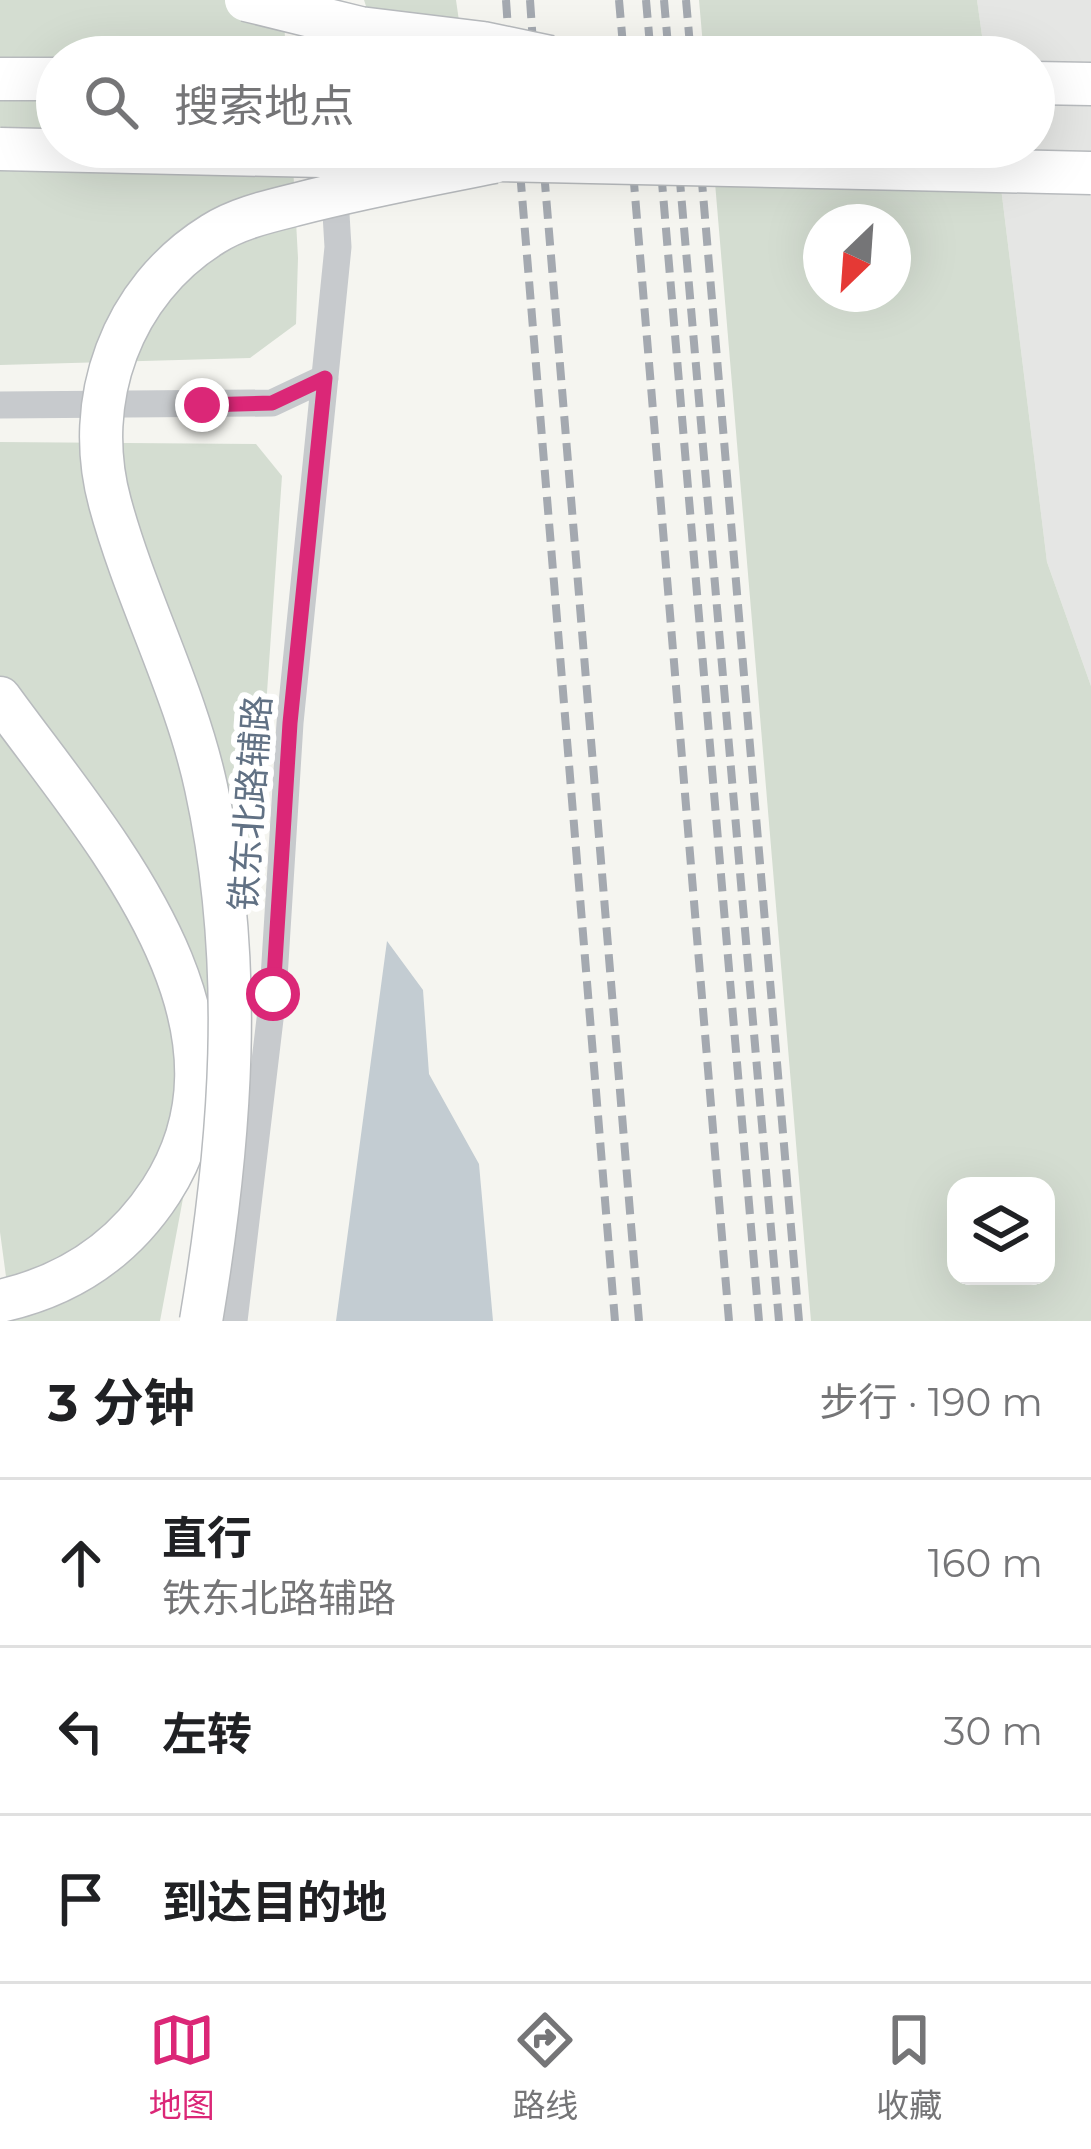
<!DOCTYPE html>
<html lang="zh">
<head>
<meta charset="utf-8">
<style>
  :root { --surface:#fff; --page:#f2f2f2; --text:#202124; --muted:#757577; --line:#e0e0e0; --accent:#db2777 }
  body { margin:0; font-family:Montserrat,"Noto Sans SC",sans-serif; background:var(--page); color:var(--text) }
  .controls { position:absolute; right:36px; bottom:36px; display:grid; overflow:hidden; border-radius:24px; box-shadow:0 12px 48px #0002 }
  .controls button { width:108px; height:108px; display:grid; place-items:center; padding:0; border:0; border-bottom:3px solid var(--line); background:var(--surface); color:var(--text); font:60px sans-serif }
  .compass { position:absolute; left:803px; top:204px; width:108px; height:108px; border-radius:50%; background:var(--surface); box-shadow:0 12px 48px #0002; rotate:205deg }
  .stop { position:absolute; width:36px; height:36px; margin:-27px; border:9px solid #db2777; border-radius:50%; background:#fff }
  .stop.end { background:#db2777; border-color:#fff; box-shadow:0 3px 12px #0008 }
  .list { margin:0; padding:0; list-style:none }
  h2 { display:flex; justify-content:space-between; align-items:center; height:156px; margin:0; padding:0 48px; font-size:51px }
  h2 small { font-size:39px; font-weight:400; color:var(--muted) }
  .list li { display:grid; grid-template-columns:78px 1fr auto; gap:36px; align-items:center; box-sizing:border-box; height:168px; padding:0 48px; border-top:3px solid var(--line) }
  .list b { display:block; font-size:45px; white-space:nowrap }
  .list p { margin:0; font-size:39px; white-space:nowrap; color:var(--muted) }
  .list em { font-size:39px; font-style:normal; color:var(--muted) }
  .icon { flex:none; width:66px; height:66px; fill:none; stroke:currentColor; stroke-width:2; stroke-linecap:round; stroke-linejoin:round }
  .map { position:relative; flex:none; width:1091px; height:1321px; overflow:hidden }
  .search { position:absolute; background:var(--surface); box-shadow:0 12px 48px #0002; left:36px; right:36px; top:36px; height:132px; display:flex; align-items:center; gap:30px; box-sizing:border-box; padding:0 42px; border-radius:66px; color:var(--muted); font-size:45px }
  .sheet { height:660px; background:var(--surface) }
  nav { display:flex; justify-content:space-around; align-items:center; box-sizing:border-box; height:168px; border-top:3px solid var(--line); background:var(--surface); font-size:33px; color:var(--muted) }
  nav a { display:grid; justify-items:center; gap:6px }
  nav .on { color:var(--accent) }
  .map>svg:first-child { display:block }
  .built { fill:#e5e6e4 }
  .green { fill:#d4ddd1; fill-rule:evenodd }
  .water { fill:#c3ccd2 }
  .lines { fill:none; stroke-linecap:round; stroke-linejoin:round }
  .highway-casing { stroke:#b8bbbe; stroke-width:45 }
  .minor { stroke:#c7cacd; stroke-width:27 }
  .highway { stroke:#fff; stroke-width:42 }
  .rail { stroke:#a4a9b0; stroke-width:8; stroke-dasharray:18 9; stroke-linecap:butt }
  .highway-bridge-casing { stroke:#b8bbbe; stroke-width:45; stroke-linecap:butt }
  .highway-bridge { stroke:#fff; stroke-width:42 }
  .route { stroke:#db2777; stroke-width:15 }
  .labels { text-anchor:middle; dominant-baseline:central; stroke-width:12; stroke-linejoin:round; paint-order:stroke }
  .street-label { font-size:36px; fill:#617184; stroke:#fff }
</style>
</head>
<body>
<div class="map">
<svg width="1091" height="1321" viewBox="0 0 1091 1321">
  <rect width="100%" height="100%" fill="#f5f5f0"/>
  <path class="built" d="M977 0H1091V686L1047 562 996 147H1034V57H985Z"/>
  <path class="green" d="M0 0H283L286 57H57V147H292L298 258 296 324 250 358 0 365Z
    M364 0H456L459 21 369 15Z
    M699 0H977L985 57H704Z
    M712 147H996L1047 562 1091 686V1321H811ZM821 222H893V294H821ZM956 1186H1046V1276H956Z
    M0 442 256 444 282 476 255 866 187 1177 160 1321H12L0 1232Z"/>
  <path class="water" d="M387 941 423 990 429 1074 479 1164 493 1321H336Z"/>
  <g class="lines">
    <defs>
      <path id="highway" d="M0 79H57
        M1034 83 1091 84
        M0 698C97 832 271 1021 161 1191 122 1251 68 1286 0 1301"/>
    </defs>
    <use href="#highway" class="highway-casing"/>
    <path class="minor" d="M322 7 326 57
      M0 405 272 403 325 378
      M234 1321 273 994 290 723 338 247 334 181"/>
    <use href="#highway" class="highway"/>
    <path class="rail" d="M506 0 510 57
      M530 0 534 57
      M619 0 624 57
      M646 0 651 57
      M664 0 669 57
      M686 0 691 57
      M518 147 615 1321
      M542 147 639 1321
      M631 147 729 1321
      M659 147 759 1321
      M677 147 779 1321
      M699 147 799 1321"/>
    <defs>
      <path id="highway-bridge" d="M246 0 360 28 483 43 550 57
        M0 149 1091 173
        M201 1321C231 1142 245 966 206 787 185 690 136 599 110 503 82 401 121 291 213 234 238 218 270 211 298 204 363 187 429 175 494 162"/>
    </defs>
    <use href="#highway-bridge" class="highway-bridge-casing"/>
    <use href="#highway-bridge" class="highway-bridge"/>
  </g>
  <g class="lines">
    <path class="route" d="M202 405 272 403 325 378 290 723 273 994"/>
  </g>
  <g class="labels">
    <g class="street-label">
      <text transform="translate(250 803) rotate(-86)">铁东北路辅路</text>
    </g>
  </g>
</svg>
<div class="controls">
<button><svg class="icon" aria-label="layers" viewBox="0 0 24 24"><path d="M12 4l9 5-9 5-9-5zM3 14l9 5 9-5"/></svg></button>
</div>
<svg class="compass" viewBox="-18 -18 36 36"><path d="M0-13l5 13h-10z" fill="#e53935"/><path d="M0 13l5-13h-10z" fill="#757577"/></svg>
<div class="stop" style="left:273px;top:994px"></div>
<div class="stop end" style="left:202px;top:405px"></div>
<div class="search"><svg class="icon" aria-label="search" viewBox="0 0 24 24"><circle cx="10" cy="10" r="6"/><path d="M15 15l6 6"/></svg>搜索地点</div>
</div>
<section class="sheet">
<h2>3 分钟<small>步行 · 190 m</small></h2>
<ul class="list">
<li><svg class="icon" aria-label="ahead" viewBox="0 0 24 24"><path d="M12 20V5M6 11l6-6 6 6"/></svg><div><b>直行</b><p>铁东北路辅路</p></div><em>160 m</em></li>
<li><svg class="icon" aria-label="left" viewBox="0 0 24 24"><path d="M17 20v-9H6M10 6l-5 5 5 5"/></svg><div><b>左转</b></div><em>30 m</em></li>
<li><svg class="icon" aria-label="arrive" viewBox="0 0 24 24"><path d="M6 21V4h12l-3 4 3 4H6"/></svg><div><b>到达目的地</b></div></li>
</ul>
</section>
<nav>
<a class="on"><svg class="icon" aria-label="map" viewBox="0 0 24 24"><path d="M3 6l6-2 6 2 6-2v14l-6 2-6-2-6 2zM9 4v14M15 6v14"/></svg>地图</a>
<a><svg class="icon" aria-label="directions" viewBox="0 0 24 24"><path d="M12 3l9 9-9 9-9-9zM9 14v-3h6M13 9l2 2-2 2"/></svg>路线</a>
<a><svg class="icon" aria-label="saved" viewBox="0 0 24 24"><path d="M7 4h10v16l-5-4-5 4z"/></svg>收藏</a>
</nav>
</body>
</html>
